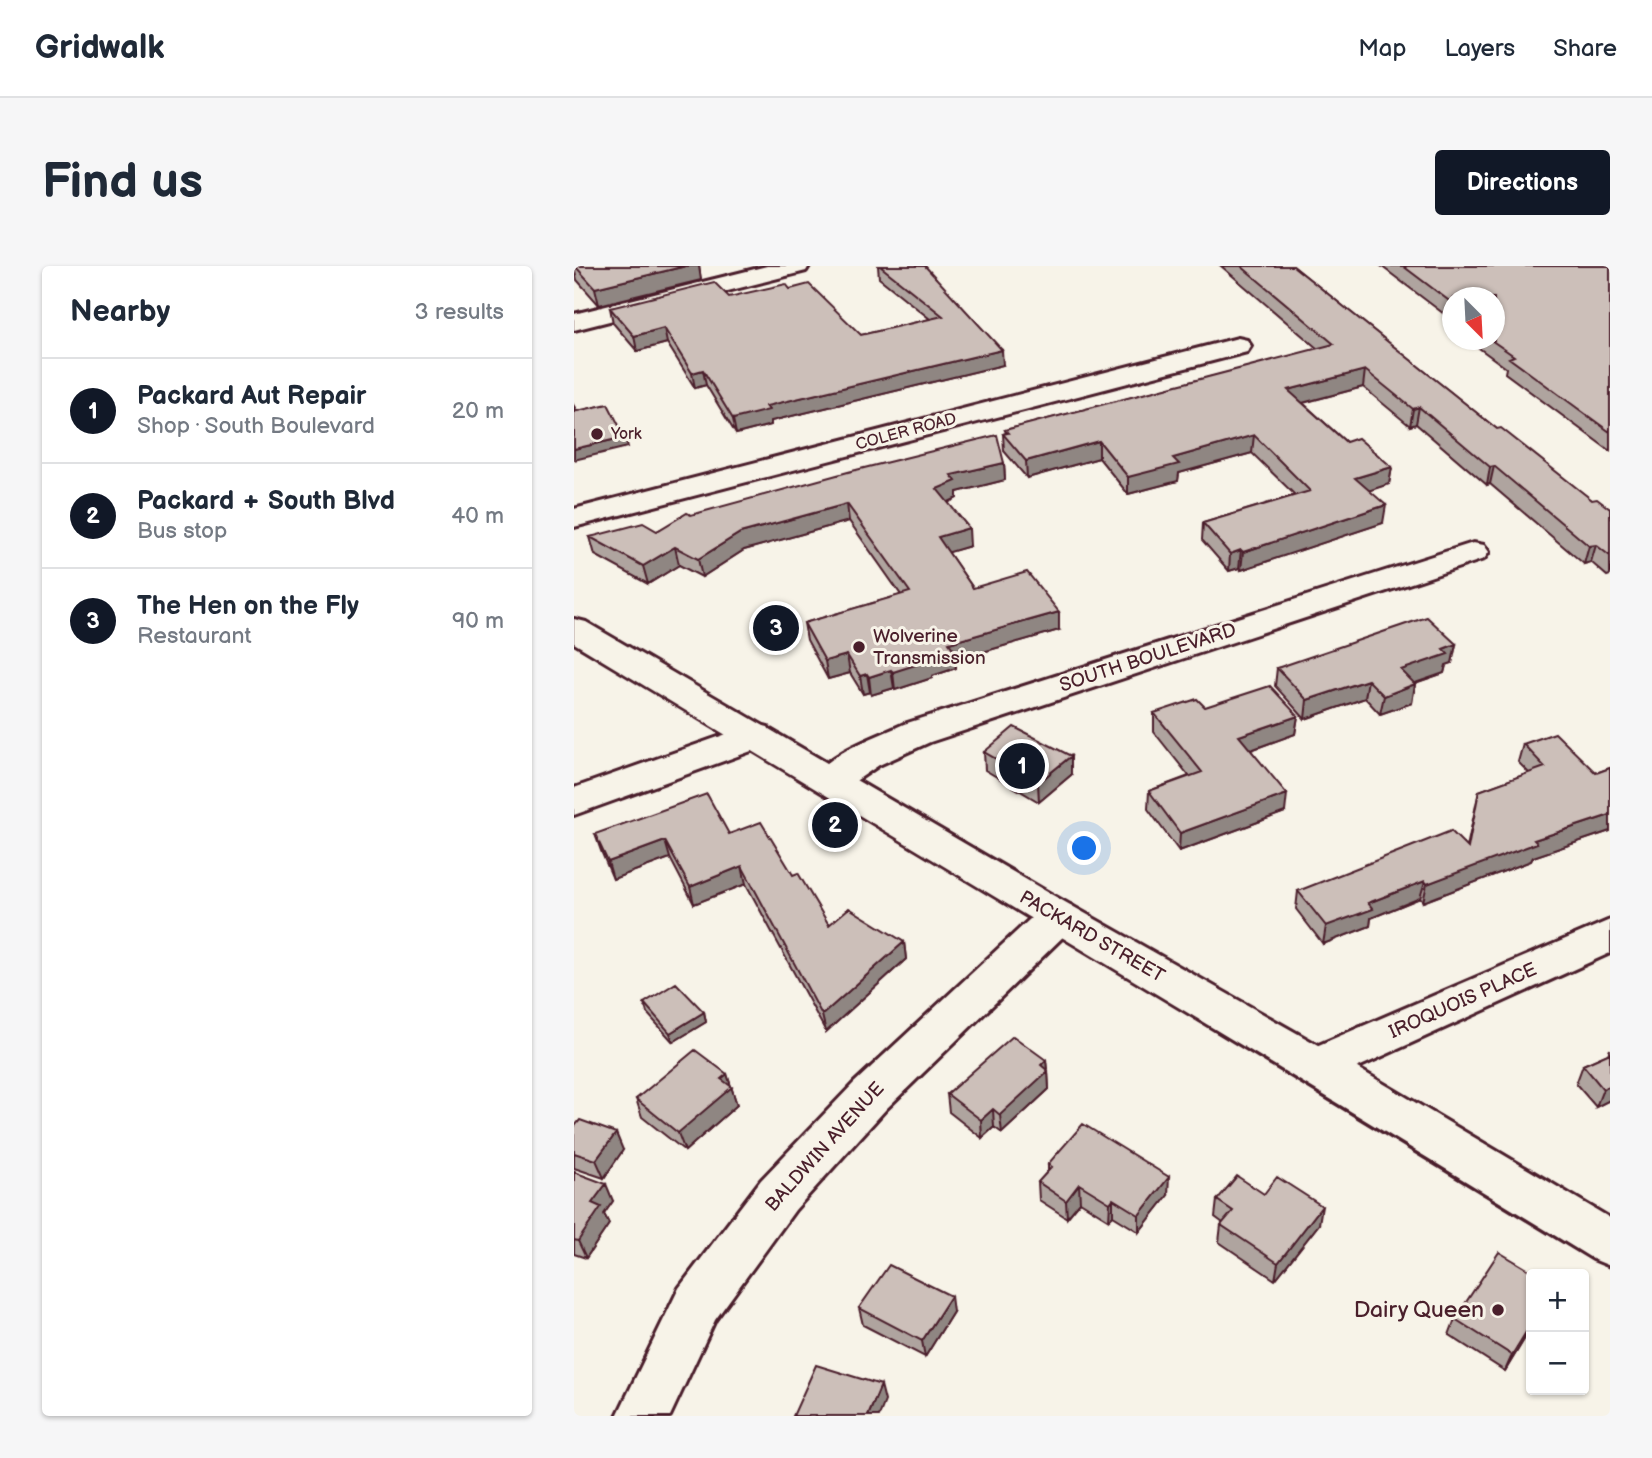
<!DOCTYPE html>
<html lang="en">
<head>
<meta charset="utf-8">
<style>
  :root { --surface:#fff; --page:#f6f6f7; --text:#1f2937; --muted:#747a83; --line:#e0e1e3; --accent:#111827 }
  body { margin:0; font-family:"Balsamiq Sans",sans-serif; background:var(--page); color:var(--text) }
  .controls { position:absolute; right:21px; bottom:21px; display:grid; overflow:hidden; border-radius:7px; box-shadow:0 2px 5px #0004 }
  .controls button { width:63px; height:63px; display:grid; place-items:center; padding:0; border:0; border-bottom:2px solid var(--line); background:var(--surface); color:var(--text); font:35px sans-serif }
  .compass { position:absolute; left:868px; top:21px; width:63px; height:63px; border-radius:50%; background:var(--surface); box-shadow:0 2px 5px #0004; rotate:156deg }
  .you { position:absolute; left:511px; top:583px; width:24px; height:24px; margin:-18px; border:5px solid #fff; border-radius:50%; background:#1a73e8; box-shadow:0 0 0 10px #1a73e833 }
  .badge { display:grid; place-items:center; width:46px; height:46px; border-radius:50%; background:var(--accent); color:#fff; font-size:23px; font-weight:700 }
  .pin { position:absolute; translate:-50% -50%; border:4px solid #fff; box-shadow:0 2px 7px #0006 }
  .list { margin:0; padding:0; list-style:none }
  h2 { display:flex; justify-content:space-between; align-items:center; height:91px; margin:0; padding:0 28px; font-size:30px }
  h2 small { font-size:23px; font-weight:400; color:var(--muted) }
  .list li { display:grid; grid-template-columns:46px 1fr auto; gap:21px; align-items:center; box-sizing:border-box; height:105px; padding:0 28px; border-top:2px solid var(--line) }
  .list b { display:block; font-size:26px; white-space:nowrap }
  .list p { margin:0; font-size:23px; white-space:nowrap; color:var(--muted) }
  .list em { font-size:23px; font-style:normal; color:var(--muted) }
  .map { position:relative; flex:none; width:1036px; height:1150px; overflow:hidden; border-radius:7px }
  header { display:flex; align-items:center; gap:42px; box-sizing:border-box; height:98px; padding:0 35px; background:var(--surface); border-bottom:2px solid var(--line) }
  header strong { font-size:33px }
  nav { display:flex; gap:38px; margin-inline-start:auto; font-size:24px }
  .intro { display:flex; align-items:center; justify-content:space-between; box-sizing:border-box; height:168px; padding:0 42px }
  h1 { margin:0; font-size:49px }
  .button { padding:18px 32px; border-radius:7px; background:var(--accent); color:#fff; font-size:24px; font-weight:700 }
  main { display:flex; gap:42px; padding:0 42px }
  aside { flex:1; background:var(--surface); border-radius:7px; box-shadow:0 2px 5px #0004 }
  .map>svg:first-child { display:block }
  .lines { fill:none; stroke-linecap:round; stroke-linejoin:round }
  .minor-casing { stroke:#4a1f2b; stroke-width:6 }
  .secondary-casing { stroke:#4a1f2b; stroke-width:6 }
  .minor { fill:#f7f3e8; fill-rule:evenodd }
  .secondary { fill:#f7f3e8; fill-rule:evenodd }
  .wall { fill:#afa49f; stroke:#4a1f2b; stroke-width:2 }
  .shaded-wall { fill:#8f8682; stroke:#4a1f2b; stroke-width:2 }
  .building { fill:#ccbfb9; stroke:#4a1f2b; stroke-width:2 }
  .poi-dot { fill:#4a1f2b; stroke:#f7f3e8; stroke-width:2.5 }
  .labels { text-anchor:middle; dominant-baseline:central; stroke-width:6; stroke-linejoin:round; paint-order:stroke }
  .far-street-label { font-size:16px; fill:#4a1f2b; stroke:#f7f3e8 }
  .far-poi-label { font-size:16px; fill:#4a1f2b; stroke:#f7f3e8; text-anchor:start }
  .poi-label { font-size:19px; fill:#4a1f2b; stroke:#f7f3e8; text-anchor:start }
  .street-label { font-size:19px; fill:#4a1f2b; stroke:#f7f3e8 }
  .near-poi-label { font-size:23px; fill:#4a1f2b; stroke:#f7f3e8; text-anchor:end }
</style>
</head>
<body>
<header>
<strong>Gridwalk</strong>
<nav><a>Map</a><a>Layers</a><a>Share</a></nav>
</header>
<div class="intro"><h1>Find us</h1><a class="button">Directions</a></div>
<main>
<aside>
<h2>Nearby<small>3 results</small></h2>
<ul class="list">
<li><span class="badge">1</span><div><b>Packard Aut Repair</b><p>Shop · South Boulevard</p></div><em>20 m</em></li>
<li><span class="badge">2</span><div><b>Packard + South Blvd</b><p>Bus stop</p></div><em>40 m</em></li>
<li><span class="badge">3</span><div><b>The Hen on the Fly</b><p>Restaurant</p></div><em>90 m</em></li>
</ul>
</aside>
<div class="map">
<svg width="1036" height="1150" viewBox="0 0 1036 1150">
  <rect width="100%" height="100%" fill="#f7f3e8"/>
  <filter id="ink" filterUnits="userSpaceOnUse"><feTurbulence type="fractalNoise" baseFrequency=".0143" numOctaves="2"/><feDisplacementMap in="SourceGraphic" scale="14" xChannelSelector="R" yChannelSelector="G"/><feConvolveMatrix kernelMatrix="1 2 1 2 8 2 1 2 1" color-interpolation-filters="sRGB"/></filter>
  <g filter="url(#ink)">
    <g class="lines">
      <defs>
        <path id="minor" d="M193 0H235L232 5 0 64V48Z
          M664 72 673 74 677 80 673 86 0 261V243Z
          M899 277 910 279 915 286 910 293 356 476 305 499 270 523 257 527 244 523 238 514C256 485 301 472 330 458Z
          M181 458 194 461 199 470 194 479 0 549V522Z
          M484 636 498 640 504 651 498 662 312 843 221 944 141 1054 96 1150H43L105 1022 187 914 280 817 470 640Z
          M1036 654V687L758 813 742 818 726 813 720 800 726 787Z"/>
        <path id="secondary" d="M0 353 12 356 475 627 758 787 1036 952V1000L1019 993C681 785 339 583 0 377Z"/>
      </defs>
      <use href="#minor" class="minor-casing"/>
      <use href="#secondary" class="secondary-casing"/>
      <use href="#minor" class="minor"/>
      <use href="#secondary" class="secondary"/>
    </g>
    <path class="wall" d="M0 0H125L127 14 25 39 3 14Z
      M304 0H351L429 99 197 155V159L162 168 132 119 121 122 93 77 63 85 39 57 36 42 155 31 216 23 287 69 356 53 305 12Z
      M647 0H719L923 163 1018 234 1036 243V309L1033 310 1017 296 1010 298 916 218 913 219 842 158 836 160 789 121 729 137 772 176 818 201 815 218 795 224 809 257 667 304 665 302 655 305 628 274 629 257 721 229 678 187 605 207 604 215 554 228 525 192 453 212 430 185 429 168 432 167 431 164 744 83Z
      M807 0H1036V185L931 107 932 102 894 74H920L878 32V54Z
      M430 197 431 214 383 226V232L374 237 396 280 374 286 399 322 485 364 381 394 382 402 358 410V412L321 424 320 422 297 429 296 426 289 428 276 407 254 413 233 374 230 357 327 329 275 255 170 284 128 311 105 299 74 318 21 289 16 271 83 265 117 249Z
      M882 378 878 397 872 399 870 407 840 417 841 418 838 437 806 448 791 432 731 453 701 420 703 402Z
      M631 441 724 450 721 468 677 484 711 546 605 585 574 543 575 525 615 510 580 466V447Z
      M949 478 1022 507 1036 502V565L959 591 957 595 849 636 846 632 797 652 796 660 749 678 722 643 724 625 893 581 905 525 955 507 944 496Z
      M410 486 497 509 465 536 411 504Z
      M21 568H155L219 609 255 659 330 676 332 693 252 766 172 618 120 638 96 592 39 613 27 585Z
      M70 737 130 746 132 756 99 776 73 747Z
      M1036 783V834L1022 841 1002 818 1009 799 1034 788Z
      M472 794 473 803 474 805 475 823 428 867 420 861 408 872 375 846 373 828Z
      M153 808 163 839 111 885 68 851 62 833Z
      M0 861 49 884 30 912 0 902Z
      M474 898 594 929 565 966 539 950 535 954 506 936 493 952 465 934 464 916 474 905Z
      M0 906 39 935 30 948 35 958 12 992 0 988Z
      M690 928 745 958 701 1014 645 976 647 959 649 957 641 951 643 934Z
      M285 1042 379 1046 351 1091 289 1059Z
      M881 1053 957 1062 931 1105 875 1069Z"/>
    <path class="shaded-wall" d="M112 0H125L127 14 25 39 21 22Z
      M90 62 93 77 63 85 60 70Z
      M428 84 429 99 197 155V159L162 168 159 153 192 140Z
      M129 104 132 119 121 122 118 107Z
      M791 104 789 121 713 141 714 124Z
      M845 141 842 158 836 160 839 143Z
      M680 169 678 187 605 207 604 215 554 228V211L599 192Z
      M51 171 54 181 0 194V183Z
      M525 175V192L453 212 452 195Z
      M430 197 431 214 383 226V232L364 241 363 223 377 209Z
      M920 200 916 218 913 219 916 201Z
      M818 201 815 218 779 230 781 212Z
      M273 238 275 255 170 284 128 311 124 293 166 267Z
      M812 239 809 257 667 304 669 286Z
      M395 262 396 280 366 289 364 271Z
      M1022 279 1017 296 1010 298 1015 280Z
      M101 281 105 299 74 318 69 300Z
      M667 284 665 302 655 305 656 288Z
      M485 346V364L381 394 382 402 358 410V412L321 424 319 406 355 392 375 377Z
      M882 378 878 397 872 399 870 407 824 423 827 404 869 383Z
      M273 389 276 407 254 413 251 395Z
      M317 404 320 422 297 429 295 411Z
      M293 408 296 426 289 428 286 410Z
      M794 414 791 432 731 453 733 434Z
      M841 418 838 437 806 448 810 430Z
      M724 450 721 468 663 489 665 470Z
      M497 490V509L465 536 464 517Z
      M713 528 711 546 605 585 606 567Z
      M1036 549V565L959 591 957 595 849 636 853 618 960 574Z
      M91 575 96 592 39 613 34 596Z
      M168 600 172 618 120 638 116 621Z
      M851 615 846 632 797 652 796 660 749 678 752 660 794 637Z
      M330 676 332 693 252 766 248 749Z
      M130 746 132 756 99 776 96 767Z
      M472 794 473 806 474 805 475 823 428 867 426 849 467 799Z
      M153 808 163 839 111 885 104 867 147 813Z
      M1036 820V834L1022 841 1029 823Z
      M419 843 420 861 408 872 407 854Z
      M42 867 49 884 30 912 22 894Z
      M595 911 594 929 565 966V949Z
      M32 918 39 935 30 948 35 958 12 992 4 975 18 937Z
      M505 918 506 936 493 952 492 935Z
      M539 933V950L535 954 536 937Z
      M748 940 745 958 701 1014 704 997Z
      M377 1030 379 1046 351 1091 348 1075Z
      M957 1058V1062L931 1105 938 1089Z
      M307 1119 311 1135 305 1150H294Z"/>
    <path class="building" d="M1 0H112L21 22Z
      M306 0H351L428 84 192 140 195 144 159 153 129 104 118 107 90 62 60 70 36 42 140 16 155 31 212 18 216 23 235 18 287 69 369 50Z
      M667 0H719L923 163 927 162 1018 234 1023 233 1036 243V290L1022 279 1015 280 920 200 916 201 845 141 839 143 791 104 714 124 772 176 784 172 818 201 781 212 812 239 669 286 667 284 656 288 629 257 736 225 680 169 599 192 605 198 554 211 525 175 452 195 429 168 434 167 431 164 760 78Z
      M829 0H1036V166L935 92 940 90 917 74H920V32H878V37Z
      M34 138 51 171 0 183V140L3 145Z
      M423 169 430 197 377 209 382 215 363 223 395 262 364 271 399 322 453 306 485 346 375 377 380 384 355 392 357 394 319 406 317 404 295 411 293 408 286 410 273 389 251 395 230 357 336 326 273 238 166 267 124 293 101 281 69 300 16 271 69 257 83 265 113 247 117 249 274 206Z
      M853 351 882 378 869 383 874 388 827 404 841 418 810 430 794 414 733 434 703 402Z
      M696 420 724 450 665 470 713 528 606 567 575 525 628 506 580 447 623 433 631 441Z
      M440 461 497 490 464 517 410 486Z
      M981 467 1022 507 1036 502V549L960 574 963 577 853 618 851 615 794 637 799 643 752 660 724 625 877 565 894 582 905 525 971 501 949 478Z
      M133 528 155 568 187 556 219 609 224 607 255 659 275 642 330 676 248 749 168 600 116 621 91 575 34 596 21 568Z
      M102 717 130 746 96 767 70 737Z
      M439 770 472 794 467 799 474 805 426 849 419 843 407 854 373 828Z
      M121 784 153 808 147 813 158 821 104 867 62 833Z
      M1036 787V820L1029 823 1009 799Z
      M6 854 42 867 22 894 0 887V861Z
      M509 858 595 911 565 949 539 933 536 937 505 918 492 935 464 916 478 901 474 898Z
      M0 906 32 918 18 937 27 941 4 975 0 974Z
      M663 910 690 928 703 911 748 940 704 997 647 959 659 945 643 934Z
      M925 986 962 1008H957V1058L938 1089 881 1053Z
      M315 999 377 1030 348 1075 285 1042Z
      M242 1099 307 1119 294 1150H219Z"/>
  </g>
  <g class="poi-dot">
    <circle cx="23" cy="168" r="7"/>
    <circle cx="285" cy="381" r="7"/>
    <circle cx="924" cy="1044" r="7"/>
  </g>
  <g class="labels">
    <g class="far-street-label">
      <text transform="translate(332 166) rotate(-15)">COLER ROAD</text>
    </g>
    <g class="far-poi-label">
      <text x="37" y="168">York</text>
    </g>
    <g class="poi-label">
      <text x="299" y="370">Wolverine<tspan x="299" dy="22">Transmission</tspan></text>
    </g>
    <g class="street-label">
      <text transform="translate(574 392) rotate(-18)">SOUTH BOULEVARD</text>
      <text transform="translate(518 671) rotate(30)">PACKARD STREET</text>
      <text transform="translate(889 735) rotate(-24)">IROQUOIS PLACE</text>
      <text transform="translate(251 881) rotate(-48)">BALDWIN AVENUE</text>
    </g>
    <g class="near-poi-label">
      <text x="910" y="1044">Dairy Queen</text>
    </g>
  </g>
</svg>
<div class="controls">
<button>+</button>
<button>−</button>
</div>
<svg class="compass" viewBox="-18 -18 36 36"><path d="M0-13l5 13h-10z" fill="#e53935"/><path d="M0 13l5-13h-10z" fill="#747a83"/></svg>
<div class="you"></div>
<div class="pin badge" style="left:448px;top:500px">1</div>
<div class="pin badge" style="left:261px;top:559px">2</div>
<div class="pin badge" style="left:202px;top:362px">3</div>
</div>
</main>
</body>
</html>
